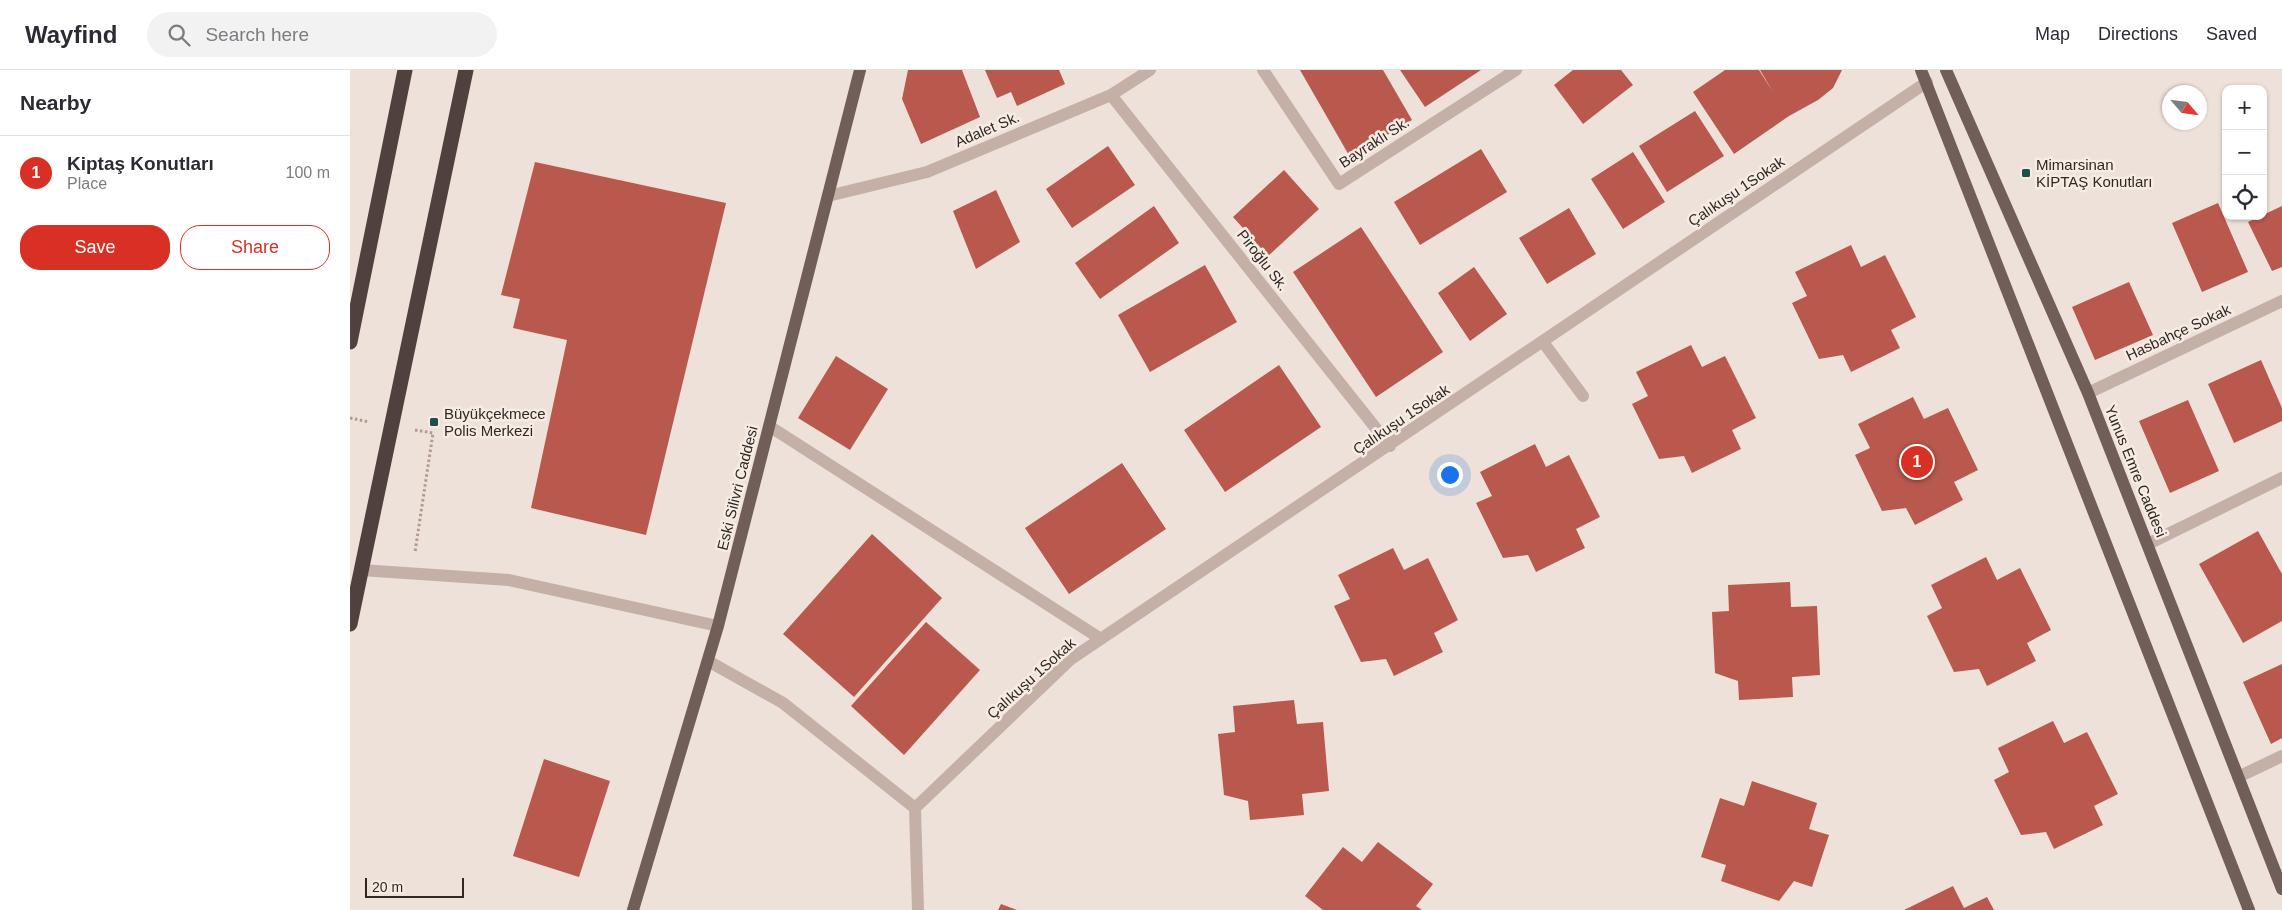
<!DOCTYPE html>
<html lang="en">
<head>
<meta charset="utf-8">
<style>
  :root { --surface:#fff; --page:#f2f2f3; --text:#2b2b33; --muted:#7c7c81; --line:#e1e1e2; --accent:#d93025 }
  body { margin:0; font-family:Arial,sans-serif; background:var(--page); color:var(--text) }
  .controls { position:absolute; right:15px; top:15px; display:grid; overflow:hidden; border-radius:10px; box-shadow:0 1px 4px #0004 }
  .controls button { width:45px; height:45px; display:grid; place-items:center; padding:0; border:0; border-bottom:1px solid var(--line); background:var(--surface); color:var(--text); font:25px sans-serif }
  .compass { position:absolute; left:1812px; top:15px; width:45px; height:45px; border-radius:50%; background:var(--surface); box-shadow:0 1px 4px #0004; rotate:118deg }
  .scale { position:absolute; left:15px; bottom:12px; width:99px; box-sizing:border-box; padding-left:5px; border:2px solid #312826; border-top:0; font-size:14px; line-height:18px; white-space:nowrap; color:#312826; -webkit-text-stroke:4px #f6ece4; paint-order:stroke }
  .you { position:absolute; left:1099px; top:404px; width:18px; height:18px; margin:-12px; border:4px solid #fff; border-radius:50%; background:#1a73e8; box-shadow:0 0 0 8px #1a73e833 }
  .badge { display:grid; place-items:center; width:32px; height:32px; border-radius:50%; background:var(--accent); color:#fff; font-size:16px; font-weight:700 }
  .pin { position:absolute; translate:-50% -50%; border:2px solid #fff; box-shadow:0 1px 5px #0006 }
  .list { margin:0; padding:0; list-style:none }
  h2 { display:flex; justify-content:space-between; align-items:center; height:65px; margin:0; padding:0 20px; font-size:21px }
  h2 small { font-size:16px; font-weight:400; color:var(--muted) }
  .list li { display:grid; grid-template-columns:32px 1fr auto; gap:15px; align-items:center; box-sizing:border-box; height:75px; padding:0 20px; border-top:1px solid var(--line) }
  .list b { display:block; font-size:19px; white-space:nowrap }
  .list p { margin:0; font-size:16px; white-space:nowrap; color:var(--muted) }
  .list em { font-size:16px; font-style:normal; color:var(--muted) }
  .actions { display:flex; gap:10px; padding:15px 20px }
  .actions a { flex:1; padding:11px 0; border:1px solid var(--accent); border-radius:20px; text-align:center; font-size:18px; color:var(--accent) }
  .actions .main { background:var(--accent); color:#fff }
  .icon { flex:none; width:28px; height:28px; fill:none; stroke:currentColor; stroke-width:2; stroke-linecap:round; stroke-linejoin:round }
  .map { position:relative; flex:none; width:1932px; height:840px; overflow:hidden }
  header { display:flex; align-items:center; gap:30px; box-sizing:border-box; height:70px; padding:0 25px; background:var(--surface); border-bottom:1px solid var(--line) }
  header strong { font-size:24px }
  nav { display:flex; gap:28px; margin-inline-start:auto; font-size:18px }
  .search { width:350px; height:45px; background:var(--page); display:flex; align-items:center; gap:12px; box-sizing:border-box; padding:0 18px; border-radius:28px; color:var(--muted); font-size:19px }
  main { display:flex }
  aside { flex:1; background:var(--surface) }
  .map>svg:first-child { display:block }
  .building { fill:#b9584c }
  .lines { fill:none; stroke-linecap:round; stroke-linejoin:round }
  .path { stroke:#b09a91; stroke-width:3; stroke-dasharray:2.5 2.5; stroke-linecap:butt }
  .minor { stroke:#c4b0a6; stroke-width:12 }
  .major { stroke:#725e59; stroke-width:12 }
  .highway { stroke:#51413e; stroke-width:15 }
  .poi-dot { fill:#204e4b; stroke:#f6ece4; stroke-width:2 }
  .labels { text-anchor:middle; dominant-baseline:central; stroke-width:5; stroke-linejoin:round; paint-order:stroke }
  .street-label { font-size:15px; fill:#312826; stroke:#f6ece4 }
  .poi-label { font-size:15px; fill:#312826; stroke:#f6ece4; text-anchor:start }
</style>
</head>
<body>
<header>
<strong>Wayfind</strong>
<div class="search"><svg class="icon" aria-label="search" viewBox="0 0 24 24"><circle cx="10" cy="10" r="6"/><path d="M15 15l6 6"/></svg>Search here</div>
<nav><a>Map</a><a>Directions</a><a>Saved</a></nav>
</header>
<main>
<aside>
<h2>Nearby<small></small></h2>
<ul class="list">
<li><span class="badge">1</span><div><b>Kiptaş Konutları</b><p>Place</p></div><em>100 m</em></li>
</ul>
<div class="actions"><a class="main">Save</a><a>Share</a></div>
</aside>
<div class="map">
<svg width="1932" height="840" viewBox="0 0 1932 840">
  <rect width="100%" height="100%" fill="#eee1d9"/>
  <path class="building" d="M558 0H612L630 47 571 74 552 29Z
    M635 0H709L715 14 667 36 661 22 647 28Z
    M950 0H1033L1062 50 1000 87Z
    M1050 0H1131L1075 37Z
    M1223 0H1271L1283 15 1233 54 1204 15Z
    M1375 0H1409L1423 22 1410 0H1492L1483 18 1468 30 1439 46 1384 84 1343 22Z
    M1345 41 1374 86 1317 122 1289 76Z
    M758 76 785 115 722 158 696 119Z
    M1131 79 1157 122 1070 175 1044 132Z
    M1283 82 1315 132 1273 159 1241 109Z
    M185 92 376 133 296 465 181 438 217 270 163 258 170 229 151 225Z
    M934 100 969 139 918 186 883 147Z
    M646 120 670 172 626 199 603 141Z
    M1868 133 1898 202 1852 222 1822 153Z
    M804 136 829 173 750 229 725 193Z
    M1932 136V197L1922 201 1898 152Z
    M1219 138 1246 184 1197 214 1169 168Z
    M1011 157 1093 282 1026 327 943 202Z
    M1501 175 1511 197 1535 185 1566 247 1541 260 1550 278 1501 302 1493 285 1469 289 1442 233 1457 226 1445 202Z
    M855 195 887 252 800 302 768 245Z
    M1124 197 1157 244 1120 271 1088 223Z
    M1779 212 1803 265 1745 290 1722 237Z
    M1341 275 1352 297 1375 286 1406 348 1382 360 1391 379 1342 403 1334 386 1309 389 1282 334 1298 326 1286 302Z
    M486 286 538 319 500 380 448 348Z
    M1911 290 1932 338V351L1884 373 1858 314Z
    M929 295 971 357 875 422 834 360Z
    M1563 327 1574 349 1598 338 1628 400 1604 412 1613 430 1565 455 1556 438 1532 441 1505 385 1520 378 1508 354Z
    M1838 330 1869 401 1820 423 1789 351Z
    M1185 374 1196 397 1219 385 1250 447 1226 459 1235 478 1186 502 1178 485 1153 488 1126 433 1142 426 1130 402Z
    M772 393 816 459 719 524 675 458Z
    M1908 461 1932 504V551L1893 573 1849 494Z
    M522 464 592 528 504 627 433 564Z
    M1043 478 1054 500 1078 488 1108 550 1084 563 1093 582 1044 606 1036 589 1011 592 984 536 1000 529 988 505Z
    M1636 487 1647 510 1670 498 1701 560 1677 573 1686 591 1637 616 1629 599 1604 602 1577 546 1592 538 1581 515Z
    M1440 512 1441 537 1467 536 1470 605 1442 607 1443 627 1389 630 1388 611 1365 603 1362 542 1379 541 1378 515Z
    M576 552 630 600 554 685 501 636Z
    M1932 594V668L1921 674 1893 612Z
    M944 630 947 654 973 652 979 721 952 724 954 745 900 750 898 731 874 725 868 664 885 662 883 636Z
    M1703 651 1714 673 1737 662 1768 724 1744 736 1753 755 1704 779 1696 762 1671 765 1644 710 1659 702 1648 678Z
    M194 689 260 711 229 807 163 786Z
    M1402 711 1467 733 1459 759 1479 765 1462 817 1444 811 1429 831 1371 811 1376 795 1351 787 1370 728 1394 736Z
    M1028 772 1083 814 1066 836 1072 840H973L955 826 993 777 1012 792Z
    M1603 816 1614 838 1637 827 1644 840H1554Z
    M651 834 667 840H648Z"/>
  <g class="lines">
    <path class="path" d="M0 348 19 352
      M65 360 83 363 65 482"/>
    <path class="minor" d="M913 0 989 114 1166 0
      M761 25 1040 376
      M478 126 577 102 761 25 800 0
      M1193 272 1233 326
      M1738 323 1932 231
      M419 356 751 569
      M1798 474 1932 408
      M11 500 159 510 368 556
      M358 591 433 633 565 738
      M1888 707 1932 686
      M565 738 721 589 1577 12
      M565 738 568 840"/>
    <path class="major" d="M1571 0 1899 840
      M1596 0 1738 323 1932 819
      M283 840 368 556 510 0"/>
    <path class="highway" d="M0 272 55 0
      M0 554 116 0"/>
  </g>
  <g class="poi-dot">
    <rect x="1671" y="98" width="10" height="10" rx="2.5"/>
    <rect x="79" y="347" width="10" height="10" rx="2.5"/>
  </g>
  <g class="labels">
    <g class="street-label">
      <text transform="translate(637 59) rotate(-23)">Adalet Sk.</text>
      <text transform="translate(1024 72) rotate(-33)">Bayraklı Sk.</text>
      <text transform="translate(1386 121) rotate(-34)">Çalıkuşu 1Sokak</text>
      <text transform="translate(913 190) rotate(52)">Piroğlu Sk.</text>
      <text transform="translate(1828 262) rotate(-25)">Hasbahçe Sokak</text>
      <text transform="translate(1051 349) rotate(-34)">Çalıkuşu 1Sokak</text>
      <text transform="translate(1786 401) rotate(68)">Yunus Emre Caddesi</text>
      <text transform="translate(387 418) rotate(-76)">Eski Silivri Caddesi</text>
      <text transform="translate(681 608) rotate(-42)">Çalıkuşu 1Sokak</text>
    </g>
    <g class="poi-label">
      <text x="1686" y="94">Mimarsinan<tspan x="1686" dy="17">KİPTAŞ Konutları</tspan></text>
      <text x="94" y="343">Büyükçekmece<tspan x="94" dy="17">Polis Merkezi</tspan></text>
    </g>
  </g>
</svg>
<div class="controls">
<button>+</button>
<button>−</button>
<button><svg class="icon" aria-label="locate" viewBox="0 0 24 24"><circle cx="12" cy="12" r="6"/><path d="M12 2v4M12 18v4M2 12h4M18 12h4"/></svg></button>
</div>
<svg class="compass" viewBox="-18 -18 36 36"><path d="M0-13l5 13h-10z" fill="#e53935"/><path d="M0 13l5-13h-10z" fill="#7c7c81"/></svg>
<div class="scale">20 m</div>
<div class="you"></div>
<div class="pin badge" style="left:1567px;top:392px">1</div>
</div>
</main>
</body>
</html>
